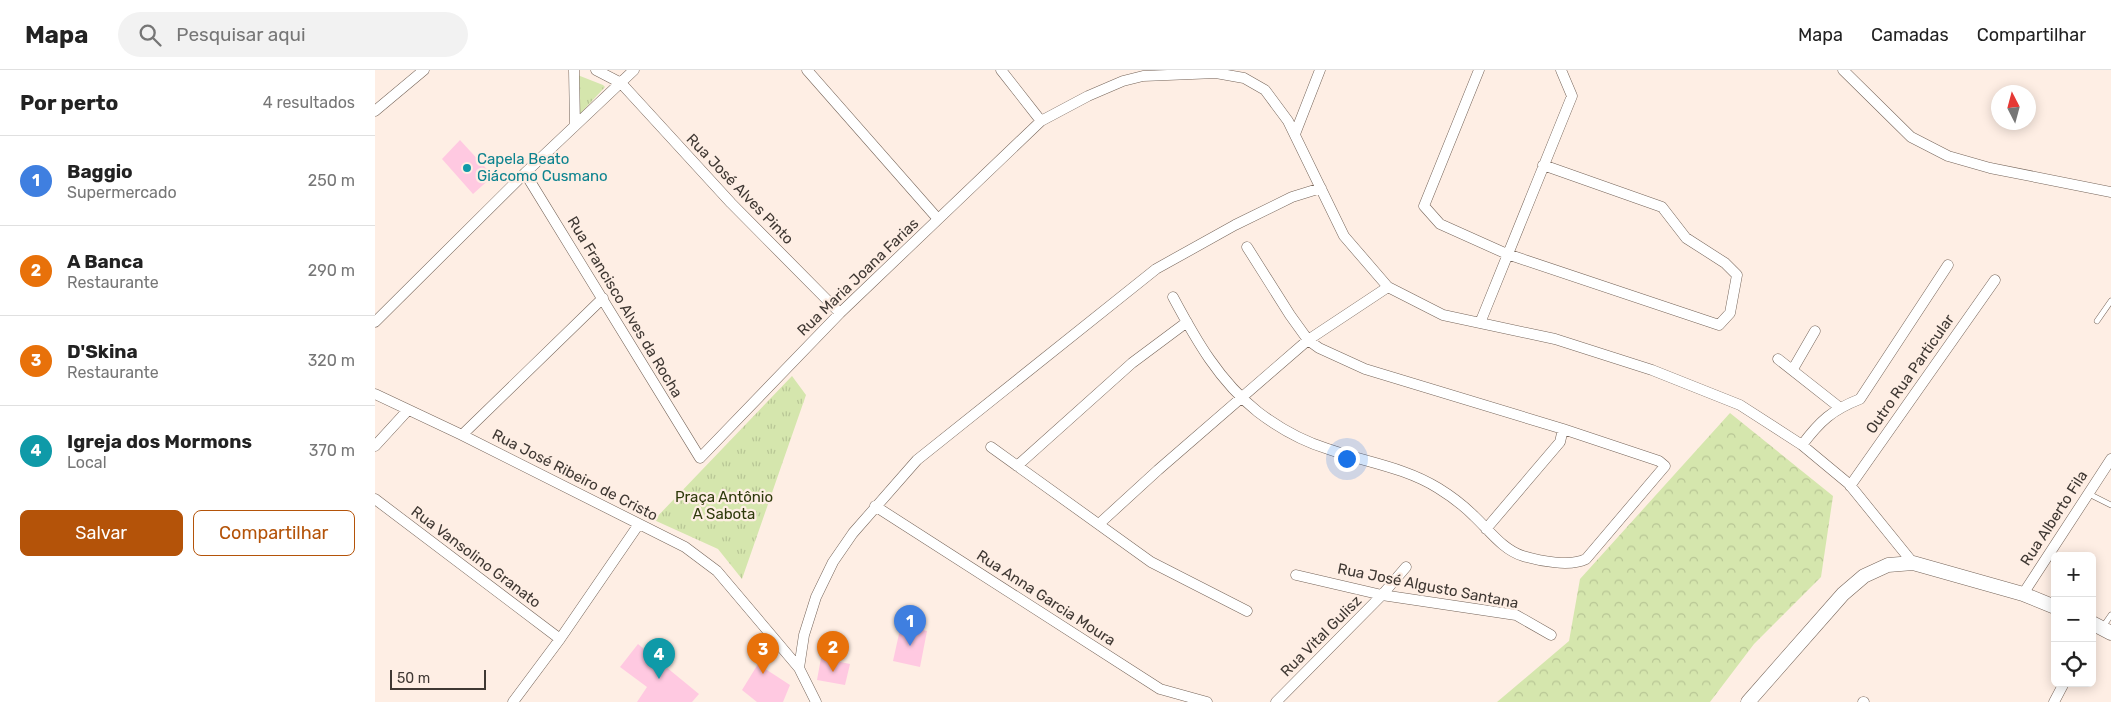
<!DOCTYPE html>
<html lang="pt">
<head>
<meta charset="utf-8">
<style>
  :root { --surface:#fff; --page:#f2f2f2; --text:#222; --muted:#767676; --line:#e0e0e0; --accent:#b45309 }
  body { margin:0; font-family:Rubik,sans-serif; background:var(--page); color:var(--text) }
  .controls { position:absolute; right:15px; bottom:15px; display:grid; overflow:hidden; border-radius:8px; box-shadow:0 2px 12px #0003 }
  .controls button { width:45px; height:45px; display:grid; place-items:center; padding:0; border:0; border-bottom:1px solid var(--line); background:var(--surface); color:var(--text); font:25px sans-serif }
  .compass { position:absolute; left:1616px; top:15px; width:45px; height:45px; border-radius:50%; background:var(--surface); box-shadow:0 2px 12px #0003; rotate:354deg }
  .scale { position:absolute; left:15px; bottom:12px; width:96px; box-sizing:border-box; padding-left:5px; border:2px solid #3f3833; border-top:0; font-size:14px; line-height:18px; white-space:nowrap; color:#3f3833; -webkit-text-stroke:4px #feeee4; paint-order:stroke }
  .you { position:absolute; left:971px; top:388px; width:18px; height:18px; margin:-12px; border:4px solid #fff; border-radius:50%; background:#1a73e8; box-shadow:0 0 0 8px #1a73e833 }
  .badge { display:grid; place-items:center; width:32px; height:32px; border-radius:50%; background:var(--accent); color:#fff; font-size:16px; font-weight:700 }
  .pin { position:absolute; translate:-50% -41px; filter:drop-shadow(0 1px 2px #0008) }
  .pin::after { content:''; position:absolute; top:26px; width:18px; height:15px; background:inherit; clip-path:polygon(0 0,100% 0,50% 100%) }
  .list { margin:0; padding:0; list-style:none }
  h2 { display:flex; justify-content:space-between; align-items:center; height:65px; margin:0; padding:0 20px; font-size:21px }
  h2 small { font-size:16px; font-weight:400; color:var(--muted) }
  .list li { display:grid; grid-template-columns:32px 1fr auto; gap:15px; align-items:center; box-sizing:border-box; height:90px; padding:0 20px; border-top:1px solid var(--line) }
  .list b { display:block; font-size:19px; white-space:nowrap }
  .list p { margin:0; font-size:16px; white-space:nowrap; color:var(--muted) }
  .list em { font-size:16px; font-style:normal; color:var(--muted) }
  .actions { display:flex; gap:10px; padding:15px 20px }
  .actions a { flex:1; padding:11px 0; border:1px solid var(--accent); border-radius:8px; text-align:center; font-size:18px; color:var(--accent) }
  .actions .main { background:var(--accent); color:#fff }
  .icon { flex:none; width:28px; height:28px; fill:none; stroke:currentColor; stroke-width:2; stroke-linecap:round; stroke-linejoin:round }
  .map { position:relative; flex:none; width:1736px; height:632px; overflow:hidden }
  header { display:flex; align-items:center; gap:30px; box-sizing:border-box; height:70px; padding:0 25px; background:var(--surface); border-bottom:1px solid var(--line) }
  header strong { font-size:24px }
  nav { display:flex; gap:28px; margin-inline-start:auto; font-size:18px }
  .search { width:350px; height:45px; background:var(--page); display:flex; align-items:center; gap:12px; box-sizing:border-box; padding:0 18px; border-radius:28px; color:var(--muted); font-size:19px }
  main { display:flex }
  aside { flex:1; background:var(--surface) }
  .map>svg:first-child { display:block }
  .grass { fill:url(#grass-tufts) }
  .forest { fill:url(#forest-crowns) }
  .building { fill:#ffc9e1 }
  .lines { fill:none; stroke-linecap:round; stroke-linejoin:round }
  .lane-casing { stroke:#756459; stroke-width:6 }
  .street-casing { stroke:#756459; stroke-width:11 }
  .secondary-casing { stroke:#756459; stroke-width:15 }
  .lane { stroke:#fff; stroke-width:5 }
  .street { stroke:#fff; stroke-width:10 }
  .secondary { stroke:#fff; stroke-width:14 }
  .culture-dot { fill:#0f9aa8; stroke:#feeee4; stroke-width:2 }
  .labels { text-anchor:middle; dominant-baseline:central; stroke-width:4.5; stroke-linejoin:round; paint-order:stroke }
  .culture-label { font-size:15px; fill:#0d838f; stroke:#feeee4; text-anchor:start }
  .street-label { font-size:15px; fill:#3f3833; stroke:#feeee4 }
  .park-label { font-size:15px; fill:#2f3a0b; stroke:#feeee4 }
</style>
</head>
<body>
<header>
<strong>Mapa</strong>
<div class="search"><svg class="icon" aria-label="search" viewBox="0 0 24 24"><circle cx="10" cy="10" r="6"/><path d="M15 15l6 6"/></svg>Pesquisar aqui</div>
<nav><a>Mapa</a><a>Camadas</a><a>Compartilhar</a></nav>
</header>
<main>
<aside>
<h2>Por perto<small>4 resultados</small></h2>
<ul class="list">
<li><span class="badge" style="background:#3f7fe0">1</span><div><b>Baggio</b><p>Supermercado</p></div><em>250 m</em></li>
<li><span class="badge" style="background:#e8710a">2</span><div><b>A Banca</b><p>Restaurante</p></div><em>290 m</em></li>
<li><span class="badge" style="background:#e8710a">3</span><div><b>D'Skina</b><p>Restaurante</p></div><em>320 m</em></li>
<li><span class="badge" style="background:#0f9aa8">4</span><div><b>Igreja dos Mormons</b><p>Local</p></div><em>370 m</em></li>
</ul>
<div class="actions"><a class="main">Salvar</a><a>Compartilhar</a></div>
</aside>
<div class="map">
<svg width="1736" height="632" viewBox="0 0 1736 632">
  <defs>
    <pattern id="grass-tufts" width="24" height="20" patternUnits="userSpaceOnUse" patternTransform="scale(1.25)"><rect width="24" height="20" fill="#d5e6ad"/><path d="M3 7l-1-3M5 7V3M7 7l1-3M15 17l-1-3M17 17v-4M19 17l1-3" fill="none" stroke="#b8c695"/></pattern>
    <pattern id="forest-crowns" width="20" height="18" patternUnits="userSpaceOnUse" patternTransform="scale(1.25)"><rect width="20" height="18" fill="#d5e6ad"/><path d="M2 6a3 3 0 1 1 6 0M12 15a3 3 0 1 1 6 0" fill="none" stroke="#b8c695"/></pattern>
  </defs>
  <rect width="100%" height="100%" fill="#feeee4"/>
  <path class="grass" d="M200 4 228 15 230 17 203 46Z
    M417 306 431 325 367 509 343 479 279 450Z"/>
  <path class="forest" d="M1355 343 1458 426 1446 507 1379 574 1335 632H1122L1194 571 1205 509Z"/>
  <path class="building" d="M85 70 118 106 98 124 67 89Z
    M526 555 552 561 545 597 518 591Z
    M263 574 324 624 317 632H262L272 617 245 597Z
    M446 588 475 594 470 615 442 610Z
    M383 594 415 615 408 632H382L367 620Z"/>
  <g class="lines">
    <defs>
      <path id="lane" d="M1722 251 1736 231
        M1714 424 1736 435
        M1727 558 1736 545"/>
      <path id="street" d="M199 0 200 56
        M221 0 246 13 356 133 465 243
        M432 0 563 149
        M626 0 666 51
        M1104 0 1049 136 1065 154 1132 184 1344 255 1355 243 1362 205 1350 193 1311 168 1287 137 1168 95
        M1468 0 1536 67 1573 86 1615 98 1736 122
        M0 41 49 0
        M920 64 945 0
        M150 103 325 388 465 243 666 51 713 26 748 11 768 6 841 3 869 8 890 20 913 51 969 166 1013 217 1068 245 1180 269 1277 300 1365 335 1427 375 1474 414 1538 493
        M798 227C821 270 844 311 883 342 904 358 927 371 953 379 990 392 1029 397 1063 418 1076 426 1088 435 1099 446 1114 460 1128 480 1148 486 1165 491 1195 497 1211 489L1290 396 1284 391 1188 359 990 299 944 278 933 270 915 245 872 177
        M0 252 150 103 259 0
        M1105 253 1197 26 1186 0
        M1403 289 1464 337
        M1418 299 1440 261
        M0 324 87 365 310 477 342 501 424 598 441 632
        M87 365 228 228
        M1427 375C1445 351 1457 340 1485 329L1573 195
        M0 376 33 340
        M616 377 776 492 872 541
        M642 396 757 293 812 252
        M1475 416 1620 210
        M0 429 185 569
        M500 436 785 619 832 632
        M724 454 783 400 933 270 1013 217
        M1111 459 1185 372 1188 359
        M921 505 1007 525 1141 545 1176 565
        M1648 524 1736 389
        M424 598 429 565 441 527 458 492 478 463 542 390 781 199 860 155 917 127 946 118
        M138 632 185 569 264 454
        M901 632 1007 525 1031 497
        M1488 632H1489
        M1679 632 1688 615"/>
      <path id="secondary" d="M1717 553 1736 563
        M1373 632 1468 524 1489 506 1513 495 1538 493 1648 524 1680 537"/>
    </defs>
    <use href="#lane" class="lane-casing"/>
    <use href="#street" class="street-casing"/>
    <use href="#secondary" class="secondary-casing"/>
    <use href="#lane" class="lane"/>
    <use href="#street" class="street"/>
    <use href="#secondary" class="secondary"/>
  </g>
  <circle class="culture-dot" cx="92" cy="98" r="5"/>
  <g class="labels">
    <g class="culture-label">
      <text x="102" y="89">Capela Beato<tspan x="102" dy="17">Giácomo Cusmano</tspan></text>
    </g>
    <g class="street-label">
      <text transform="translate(365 119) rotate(46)">Rua José Alves Pinto</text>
      <text transform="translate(483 207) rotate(-44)">Rua Maria Joana Farias</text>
      <text transform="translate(250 237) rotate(59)">Rua Francisco Alves da Rocha</text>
      <text transform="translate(1535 304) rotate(-55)">Outro Rua Particular</text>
      <text transform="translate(200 405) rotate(27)">Rua José Ribeiro de Cristo</text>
      <text transform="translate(1679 448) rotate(-57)">Rua Alberto Fila</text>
      <text transform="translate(101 487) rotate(37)">Rua Vansolino Granato</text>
      <text transform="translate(1053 516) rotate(11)">Rua José Algusto Santana</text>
      <text transform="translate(671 528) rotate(33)">Rua Anna Garcia Moura</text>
      <text transform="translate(946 566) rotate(-45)">Rua Vital Gulisz</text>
    </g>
    <g class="park-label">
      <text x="349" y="427">Praça Antônio<tspan x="349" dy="17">A Sabota</tspan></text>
    </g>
  </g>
</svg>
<div class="controls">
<button>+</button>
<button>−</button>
<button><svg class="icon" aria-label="locate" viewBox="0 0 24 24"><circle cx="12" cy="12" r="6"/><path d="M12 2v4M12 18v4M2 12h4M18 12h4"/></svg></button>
</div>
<svg class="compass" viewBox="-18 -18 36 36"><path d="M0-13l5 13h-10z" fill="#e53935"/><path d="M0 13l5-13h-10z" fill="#767676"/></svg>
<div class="scale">50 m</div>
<div class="you"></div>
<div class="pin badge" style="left:535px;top:576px;background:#3f7fe0">1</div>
<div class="pin badge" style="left:458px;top:602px;background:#e8710a">2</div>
<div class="pin badge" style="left:388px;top:604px;background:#e8710a">3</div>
<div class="pin badge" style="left:284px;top:609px;background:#0f9aa8">4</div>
</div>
</main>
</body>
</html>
